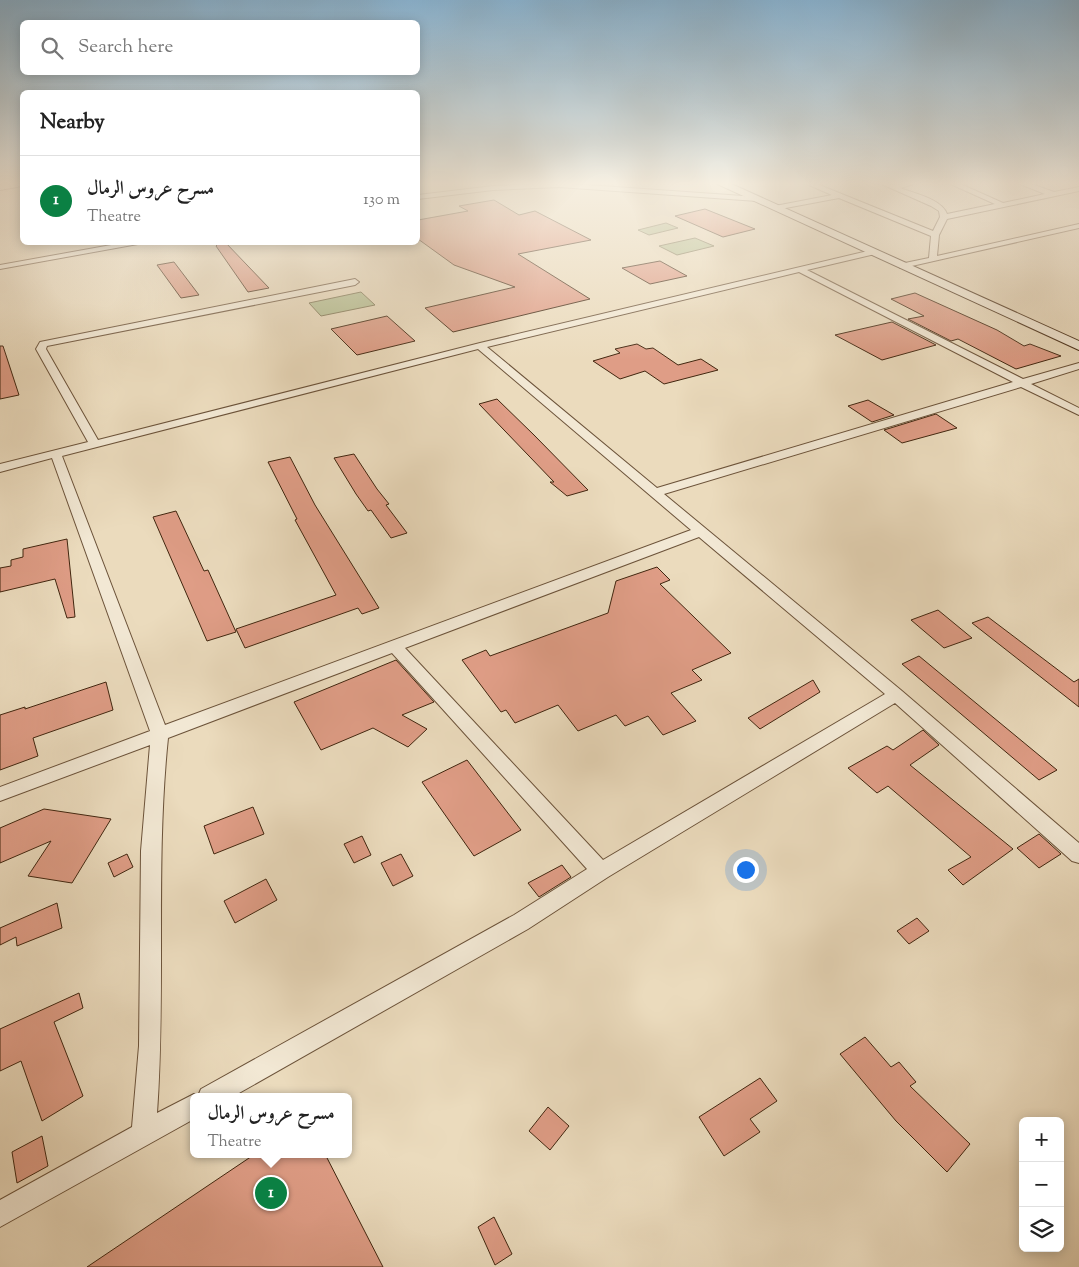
<!DOCTYPE html>
<html lang="en">
<head>
<meta charset="utf-8">
<style>
  :root { --surface:#fff; --page:#f2f2f2; --text:#222; --muted:#767676; --line:#e0e0e0; --accent:#0b8043 }
  body { margin:0; font-family:"Sorts Mill Goudy",Amiri,serif; background:var(--page); color:var(--text) }
  .controls { position:absolute; right:15px; bottom:15px; display:grid; overflow:hidden; border-radius:8px; box-shadow:0 2px 12px #0003 }
  .controls button { width:45px; height:45px; display:grid; place-items:center; padding:0; border:0; border-bottom:1px solid var(--line); background:var(--surface); color:var(--text); font:25px sans-serif }
  .you { position:absolute; left:745px; top:869px; width:18px; height:18px; margin:-12px; border:4px solid #fff; border-radius:50%; background:#1a73e8; box-shadow:0 0 0 8px #1a73e833 }
  .badge { display:grid; place-items:center; width:32px; height:32px; border-radius:50%; background:var(--accent); color:#fff; font-size:16px; font-weight:700 }
  .pin { position:absolute; translate:-50% -50%; border:2px solid #fff; box-shadow:0 1px 5px #0006 }
  .popup { position:absolute; left:190px; top:1093px; width:162px; height:65px; box-sizing:border-box; display:grid; place-content:center; border-radius:8px; background:var(--surface); filter:drop-shadow(0 1px 4px #0005); font-size:16px; white-space:nowrap; color:var(--muted) }
  .popup b { font-size:19px; color:var(--text) }
  .popup::after { content:''; position:absolute; left:50%; top:100%; margin-left:-10px; border:10px solid transparent; border-top-color:var(--surface) }
  .list { margin:0; padding:0; list-style:none }
  h2 { display:flex; justify-content:space-between; align-items:center; height:65px; margin:0; padding:0 20px; font-size:21px }
  h2 small { font-size:16px; font-weight:400; color:var(--muted) }
  .list li { display:grid; grid-template-columns:32px 1fr auto; gap:15px; align-items:center; box-sizing:border-box; height:90px; padding:0 20px; border-top:1px solid var(--line) }
  .list b { display:block; font-size:19px; white-space:nowrap }
  .list p { margin:0; font-size:16px; white-space:nowrap; color:var(--muted) }
  .list em { font-size:16px; font-style:normal; color:var(--muted) }
  .icon { flex:none; width:28px; height:28px; fill:none; stroke:currentColor; stroke-width:2; stroke-linecap:round; stroke-linejoin:round }
  .map { position:relative; flex:none; width:1079px; height:1267px; overflow:hidden }
  .search { position:absolute; background:var(--surface); box-shadow:0 2px 12px #0003; left:20px; top:20px; width:400px; height:55px; display:flex; align-items:center; gap:12px; box-sizing:border-box; padding:0 18px; border-radius:8px; color:var(--muted); font-size:19px }
  .panel { position:absolute; background:var(--surface); box-shadow:0 2px 12px #0003; left:20px; top:90px; width:400px; height:155px; border-radius:8px }
  .map>svg:first-child { display:block }
  .green { fill:#b6c092; stroke:#7c7350 }
  .building { fill:#df9d86; stroke:#41260f }
  .lines { fill:none; stroke-linecap:round; stroke-linejoin:round }
  .street-casing { stroke:#6c533a; stroke-width:2 }
  .secondary-casing { stroke:#41260f; stroke-width:2 }
  .street { fill:#f2e8d4; fill-rule:evenodd }
  .secondary { fill:#f2e8d4; fill-rule:evenodd }
</style>
</head>
<body>
<div class="map">
<svg width="1079" height="1267" viewBox="0 0 1079 1267">
  <rect width="100%" height="100%" fill="#ebdbbd"/>
  <filter id="stains"><feTurbulence type="fractalNoise" baseFrequency=".004" numOctaves="4"/><feColorMatrix values="0 0 0 0 .2 0 0 0 0 .09 0 0 0 0 .02 0 0 0 .5 -.17"/></filter>
  <radialGradient id="worn" r=".72"><stop offset=".6" stop-color="#630" stop-opacity="0"/><stop offset="1" stop-color="#630" stop-opacity=".3"/></radialGradient>
  <path class="green" d="M666 223 678 228 649 235 638 230Z
    M695 238 714 246 677 255 659 246Z
    M361 292 375 305 321 316 309 303Z"/>
  <path class="building" d="M494 200 519 215 535 211 591 240 518 254 590 299 453 332 425 308 515 287 454 265 418 239V220L468 211 459 206Z
    M705 209 755 229 723 237 675 216Z
    M220 242H225L269 288 248 292 216 246Z
    M660 261 687 276 650 284 622 268Z
    M174 262 199 295 181 298 157 265Z
    M915 293 997 330 1024 346 1030 344 1061 356 1016 369 958 339 951 341 908 319 924 316 891 299Z
    M387 316 415 341 357 355 331 329Z
    M892 322 936 345 882 360 835 335Z
    M637 344 646 349 653 348 678 365 701 359 718 370 664 384 645 371 620 379 593 361 620 353 615 349Z
    M0 346H3L19 395 0 399Z
    M497 399 534 435 588 490 567 496 550 482H554L479 404Z
    M868 400 894 415 872 422 848 406Z
    M936 414 957 428 902 443 884 430Z
    M354 454 377 489 389 504 386 505 407 533 391 538 371 510 368 511 356 494 334 458Z
    M290 457 315 505 379 608 362 614 358 608 245 648 236 629 336 595 295 520 297 519 268 462Z
    M176 511 204 571 208 570 236 632 207 641 153 517Z
    M67 539 75 617 67 618 55 579 0 592V568L11 566V560L23 557V549Z
    M657 567 670 580 660 584 731 653 692 670 702 680 671 693 696 721 663 735 648 716 625 726 616 715 578 731 558 705 515 723 506 710 501 712 462 660 486 650 490 656 608 613 616 581Z
    M938 610 972 638 944 648 911 620Z
    M988 617 1074 682 1079 679V707L972 623Z
    M919 656 1057 770 1039 780 902 664Z
    M396 660 434 702 402 715 427 729 408 747 373 728 321 750 294 702Z
    M813 680 820 692 760 729 748 718Z
    M106 682 113 710 33 738 38 756 0 770V715L25 707V709Z
    M923 730 939 745 910 765 1013 849 963 885 948 870 971 857 888 786 877 793 848 768 887 746 893 750Z
    M467 760 521 830 474 856 422 782Z
    M253 807 264 834 214 854 204 826Z
    M44 809 111 819 72 883 28 876 51 841 0 863V828Z
    M1039 834 1061 854 1039 868 1017 848Z
    M362 836 371 855 354 863 344 844Z
    M127 854 133 867 114 877 108 863Z
    M401 854 413 876 393 886 381 863Z
    M562 865 571 877 539 897 528 883Z
    M266 879 277 900 235 923 224 901Z
    M57 903 62 928 17 946 16 937 0 945V928Z
    M917 918 929 931 909 944 897 931Z
    M79 993 83 1008 54 1022 83 1096 42 1121 21 1061 0 1071V1029Z
    M865 1037 891 1067 899 1062 916 1082 910 1086 970 1144 947 1172 896 1121 840 1054Z
    M760 1078 777 1101 750 1119 760 1132 724 1156 699 1117Z
    M548 1107 569 1126 550 1150 529 1131Z
    M42 1136 48 1166 17 1183 12 1152Z
    M255 1154H325L383 1267H87Z
    M494 1217 512 1254 495 1265 478 1227Z"/>
  <g class="lines">
    <defs>
      <path id="street" d="M802 182H812L933 231 940 217 939 211 931 206 877 182H887L893 185 921 182 900 188C913 193 942 199 947 214L995 204 946 182H956L1003 203 1045 194 1015 182H1026L1054 192 1079 187V191L947 219 939 235 937 256 1079 224V228L903 268H900V264L929 258 931 236 839 198 775 210V206L832 195Z
        M559 183 757 197 761 199 757 201 559 187 493 190 418 199V195L493 186Z
        M128 242H149L0 269V265Z
        M872 250H875V254L807 270 1023 379 1079 363V369L1031 384 1079 408V415L1021 387 664 494 902 691 1079 843V863L1072 861 895 703 608 877 528 929 232 1097H194V1119L0 1227V1200L132 1127 139 1046 141 851 150 745 0 801V787L150 731 52 458 0 472V464L88 442 36 349 40 342 355 279 359 282 355 285 47 346 46 349 98 440 480 343ZM799 272 1013 382 657 488 487 347ZM478 349 691 530 165 725 62 456ZM699 537 885 694 603 860 405 648ZM392 653 587 869 514 915 201 1089 198 1096 194 1094 157 1113C166 988 155 863 168 738Z"/>
      <path id="secondary" d="M8 182H22V186L0 190V184Z
        M713 182H727L1079 341V350Z"/>
    </defs>
    <use href="#street" class="street-casing"/>
    <use href="#secondary" class="secondary-casing"/>
    <use href="#street" class="street"/>
    <use href="#secondary" class="secondary"/>
  </g>
  <linearGradient id="sky" x2="0" y2="1"><stop stop-color="#89b6d6"/><stop offset="0.51" stop-color="#f6efe1"/><stop offset="1" stop-color="#f6efe1" stop-opacity="0"/></linearGradient>
  <rect width="1079" height="360" fill="url(#sky)"/>
  <rect width="100%" height="100%" filter="url(#stains)"/>
  <rect width="100%" height="100%" fill="url(#worn)"/>
</svg>
<div class="controls">
<button>+</button>
<button>−</button>
<button><svg class="icon" aria-label="layers" viewBox="0 0 24 24"><path d="M12 4l9 5-9 5-9-5zM3 14l9 5 9-5"/></svg></button>
</div>
<div class="you"></div>
<div class="pin badge" style="left:271px;top:1193px">1</div>
<div class="popup"><b>مسرح عروس الرمال</b>Theatre</div>
<div class="search"><svg class="icon" aria-label="search" viewBox="0 0 24 24"><circle cx="10" cy="10" r="6"/><path d="M15 15l6 6"/></svg>Search here</div>
<section class="panel">
<h2>Nearby<small></small></h2>
<ul class="list">
<li><span class="badge">1</span><div><b>مسرح عروس الرمال</b><p>Theatre</p></div><em>130 m</em></li>
</ul>
</section>
</div>
</body>
</html>
